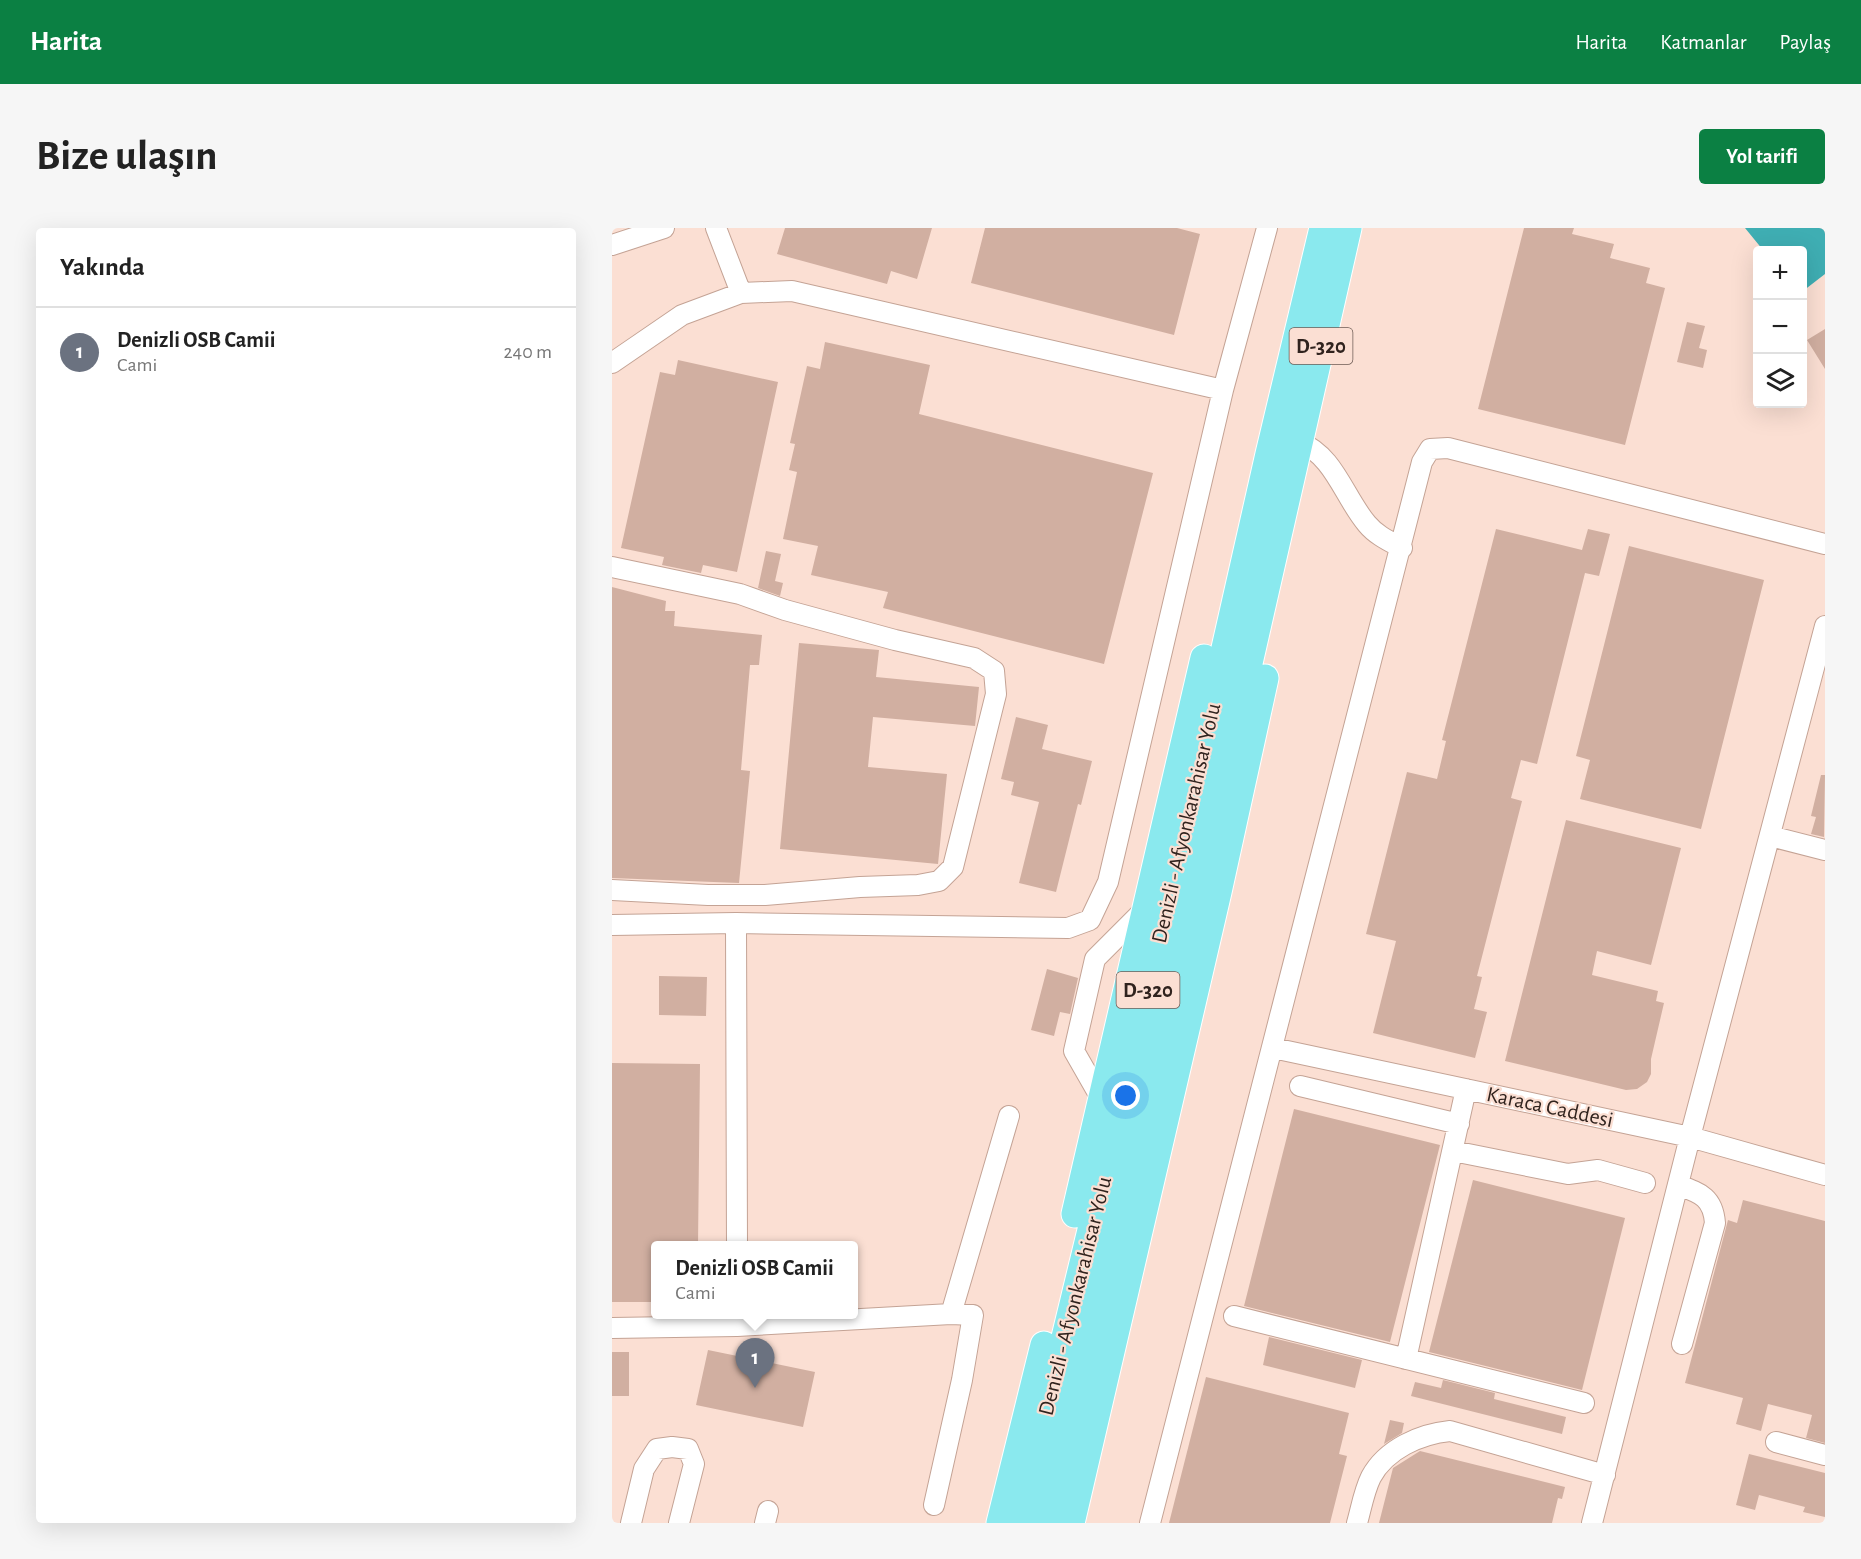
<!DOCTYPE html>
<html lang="tr">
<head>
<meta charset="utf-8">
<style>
  :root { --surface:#fff; --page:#f6f6f6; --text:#222; --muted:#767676; --line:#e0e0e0; --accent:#0b8043 }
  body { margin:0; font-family:"Alegreya Sans",sans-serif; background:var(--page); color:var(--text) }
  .controls { position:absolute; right:18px; top:18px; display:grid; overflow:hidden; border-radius:6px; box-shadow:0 6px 24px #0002 }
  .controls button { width:54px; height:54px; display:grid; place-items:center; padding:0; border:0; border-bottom:2px solid var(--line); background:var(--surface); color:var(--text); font:30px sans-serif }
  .you { position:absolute; left:514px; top:868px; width:21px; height:21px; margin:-15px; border:4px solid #fff; border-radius:50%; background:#1a73e8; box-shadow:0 0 0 9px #1a73e833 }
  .badge { display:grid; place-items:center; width:39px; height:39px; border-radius:50%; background:var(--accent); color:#fff; font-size:20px; font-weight:700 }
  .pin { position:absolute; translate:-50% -50px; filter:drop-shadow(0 2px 3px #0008) }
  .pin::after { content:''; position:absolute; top:32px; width:21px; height:18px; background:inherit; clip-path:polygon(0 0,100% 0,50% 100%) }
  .popup { position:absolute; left:39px; top:1013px; width:207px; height:78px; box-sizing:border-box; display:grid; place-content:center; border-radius:6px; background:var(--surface); filter:drop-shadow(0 2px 4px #0005); font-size:20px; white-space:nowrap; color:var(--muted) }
  .popup b { font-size:22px; color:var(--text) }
  .popup::after { content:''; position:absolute; left:50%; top:100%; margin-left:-12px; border:12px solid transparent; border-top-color:var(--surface) }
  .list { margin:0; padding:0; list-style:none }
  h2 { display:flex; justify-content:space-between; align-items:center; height:78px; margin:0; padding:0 24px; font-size:26px }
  h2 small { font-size:20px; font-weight:400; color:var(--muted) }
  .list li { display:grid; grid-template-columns:39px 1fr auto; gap:18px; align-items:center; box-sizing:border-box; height:90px; padding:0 24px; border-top:2px solid var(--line) }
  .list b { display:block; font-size:22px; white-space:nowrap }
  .list p { margin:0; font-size:20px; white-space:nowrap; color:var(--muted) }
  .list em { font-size:20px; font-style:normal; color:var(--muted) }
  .icon { flex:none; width:33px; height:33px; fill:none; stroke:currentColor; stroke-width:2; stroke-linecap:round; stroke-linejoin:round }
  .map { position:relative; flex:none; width:1213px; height:1295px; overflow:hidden; border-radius:6px }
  header { display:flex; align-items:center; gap:36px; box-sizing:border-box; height:84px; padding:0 30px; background:var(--accent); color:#fff }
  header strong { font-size:28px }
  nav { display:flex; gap:33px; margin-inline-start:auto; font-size:21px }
  .intro { display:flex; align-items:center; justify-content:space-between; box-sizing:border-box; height:144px; padding:0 36px }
  h1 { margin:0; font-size:42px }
  .button { padding:15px 27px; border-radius:6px; background:var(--accent); color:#fff; font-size:21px; font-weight:700 }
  main { display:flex; gap:36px; padding:0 36px }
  aside { flex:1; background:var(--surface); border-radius:6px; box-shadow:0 6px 24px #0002 }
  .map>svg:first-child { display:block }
  .water { fill:#3faeb3 }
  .building { fill:#d1afa1 }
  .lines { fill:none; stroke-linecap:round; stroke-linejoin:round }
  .minor-casing { stroke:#c4a395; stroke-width:22 }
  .highway-casing { stroke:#fff; stroke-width:29 }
  .minor { stroke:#fff; stroke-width:20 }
  .highway { stroke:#8ae9ee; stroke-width:27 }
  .labels { text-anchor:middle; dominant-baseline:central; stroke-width:4.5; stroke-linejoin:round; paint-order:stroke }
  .shield { fill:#fbdfd3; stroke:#6d5b54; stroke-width:1.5 }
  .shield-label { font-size:21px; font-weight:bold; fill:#30231e }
  .street-label { font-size:22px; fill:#30231e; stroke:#fbdfd3 }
</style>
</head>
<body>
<header>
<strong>Harita</strong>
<nav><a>Harita</a><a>Katmanlar</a><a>Paylaş</a></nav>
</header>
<div class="intro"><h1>Bize ulaşın</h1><a class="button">Yol tarifi</a></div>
<main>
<aside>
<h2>Yakında<small></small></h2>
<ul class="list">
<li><span class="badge" style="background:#6b7280">1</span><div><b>Denizli OSB Camii</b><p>Cami</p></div><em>240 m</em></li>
</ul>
</aside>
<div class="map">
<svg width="1213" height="1295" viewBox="0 0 1213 1295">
  <rect width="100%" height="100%" fill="#fbdfd3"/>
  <path class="water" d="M1133 0H1213V46L1191 63 1190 22H1151Z"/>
  <path class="building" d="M173 0H320L305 51 279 43 275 56 165 26Z
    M373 0H565L588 6 562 107 359 55Z
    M912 0H962L960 6 1002 16 998 30 1038 40 1034 55 1053 60 1013 217 866 181Z
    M1075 94 1093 98 1087 120 1095 122 1091 140 1065 134Z
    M1213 101V141L1195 112Z
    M213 114 318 137 307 186 541 245 492 436 271 380 276 364 199 347 206 318 171 311 185 244 177 242 183 216 178 215 195 138 208 141Z
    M66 132 166 154 125 344 91 337 89 345 50 337 52 329 9 320 48 144 63 147Z
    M884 301 970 322 976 301 998 306 987 348 973 345 925 536 909 532 899 570 910 573 865 748 870 749 862 781 875 784 863 830 761 805 784 713 754 706 795 544 825 551 834 513 830 512Z
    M1017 318 1152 352 1089 601 968 571 978 532 964 528Z
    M154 323 169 326 163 353 171 355 168 368 146 360Z
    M0 359 54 373 53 383H63L62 398 150 407 147 437H138L129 542 138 543 127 655 0 650Z
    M187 415 267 422 264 449 367 459 363 498 261 489 256 539 335 546 326 636 168 621Z
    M404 489 436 497 430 521 480 533 469 577 466 576 444 664 407 655 427 574 399 567 402 554 389 551Z
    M1209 547H1213L1212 609 1199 606 1204 589 1199 588Z
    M954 592 1069 620 1039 737 985 723 980 747 1046 763 1044 773 1052 775 1039 831V846L1035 854 1025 861 1014 862 893 833Z
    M435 741 466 750 458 786 448 784 442 808 419 802Z
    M47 748 95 749 94 788 47 787Z
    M0 835 88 836 86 1017H44V1074H0Z
    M682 881 828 917 778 1114 632 1078Z
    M861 952 1013 990 970 1162 817 1124Z
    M1131 972 1213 993V1215L1194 1210 1200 1187 1156 1176 1149 1203 1124 1196 1131 1170 1073 1155 1116 992 1125 995Z
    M657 1109 750 1132 743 1160 651 1137Z
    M96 1122 203 1144 191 1199 84 1177Z
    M0 1124H17V1168H0Z
    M594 1149 737 1185 727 1226 735 1228 718 1295H557Z
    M831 1152 883 1165 882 1171 954 1189 950 1206 799 1168 803 1154 829 1160Z
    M778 1192 792 1195 790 1205 772 1216Z
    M808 1223 953 1259 950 1271 946 1270 940 1295H767L781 1240Z
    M1137 1226 1213 1245V1289L1191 1284 1193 1279 1147 1267 1143 1282 1124 1277Z"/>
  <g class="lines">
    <defs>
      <path id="minor" d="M104 0 129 65
        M0 17 52 0
        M0 135 70 87 129 65 180 63 611 162
        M687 214C722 227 732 269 755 296 764 307 777 313 790 320
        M0 339 128 366 173 382 283 412 362 430 382 443 384 466 341 639 327 653 306 657 248 659 153 667H96L0 662
        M1158 608 1213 622
        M124 695 125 1018
        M0 697 124 695 456 700 478 692 496 654 611 162 655 0
        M661 820 1078 909 1213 947
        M688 858 847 896
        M490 872 462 823 483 731 535 679
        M841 923 956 946 986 942 1033 955
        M1066 957C1088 965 1101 969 1103 995L1070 1116
        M339 1086 397 888
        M622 1088 972 1175
        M0 1100 125 1098 339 1086 361 1087 350 1152 322 1277
        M794 1131 854 861
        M1164 1214 1213 1227
        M19 1295 32 1241 45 1221 60 1219 76 1221 82 1236 67 1295
        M153 1295 156 1283
        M538 1295 810 234 818 221 836 220 1213 316
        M745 1295C749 1281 752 1263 759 1249 774 1221 808 1206 838 1203L993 1247
        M980 1295 1078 909 1213 398"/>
      <path id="highway" d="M463 986 592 430
        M388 1295 432 1117
        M408 1295 512 866 657 226 711 0
        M435 1295 538 870 736 0
        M459 1295 606 664 653 450"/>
    </defs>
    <use href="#minor" class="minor-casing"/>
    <use href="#highway" class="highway-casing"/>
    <use href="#minor" class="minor"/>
    <use href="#highway" class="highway"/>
  </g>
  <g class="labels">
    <g class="shield">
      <rect x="677.5" y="100" width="63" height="36" rx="4.5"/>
      <rect x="504.5" y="744" width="63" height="36" rx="4.5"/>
    </g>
    <g class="shield-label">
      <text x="709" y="118">D-320</text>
      <text x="536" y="762">D-320</text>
    </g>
    <g class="street-label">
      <text transform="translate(574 595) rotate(-77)">Denizli - Afyonkarahisar Yolu</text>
      <text transform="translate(938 879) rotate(12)">Karaca Caddesi</text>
      <text transform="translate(463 1068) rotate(-76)">Denizli - Afyonkarahisar Yolu</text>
    </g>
  </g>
</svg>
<div class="controls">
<button>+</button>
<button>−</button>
<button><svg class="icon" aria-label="layers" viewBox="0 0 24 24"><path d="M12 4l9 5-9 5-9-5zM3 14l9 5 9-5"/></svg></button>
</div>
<div class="you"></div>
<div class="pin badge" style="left:143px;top:1160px;background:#6b7280">1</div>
<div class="popup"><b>Denizli OSB Camii</b>Cami</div>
</div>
</main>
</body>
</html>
